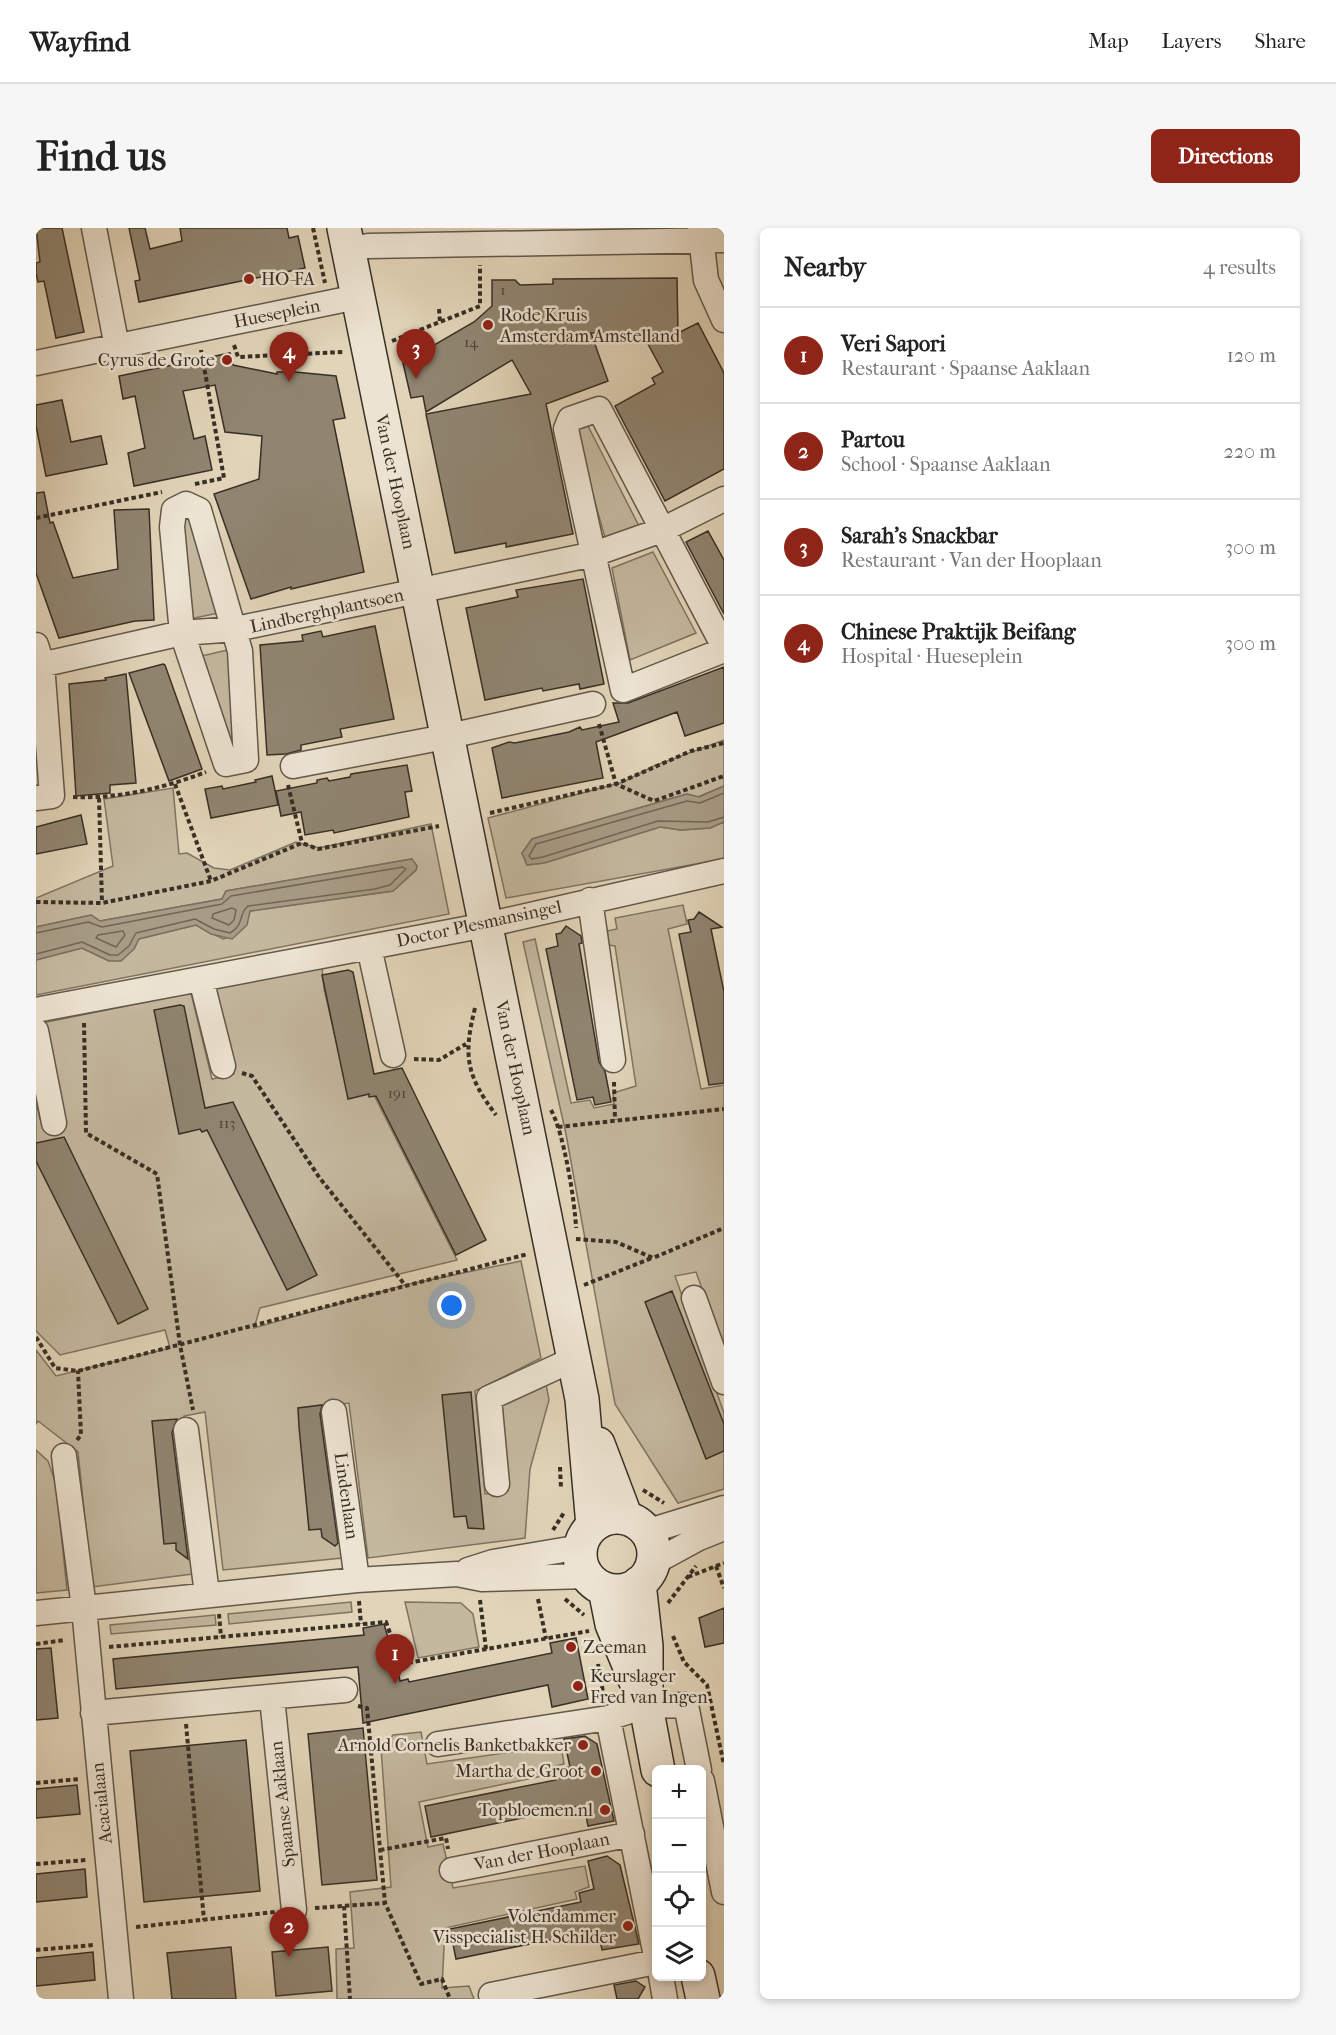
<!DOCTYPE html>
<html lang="en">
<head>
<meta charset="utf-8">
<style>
  :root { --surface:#fff; --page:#f6f6f6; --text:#222; --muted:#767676; --line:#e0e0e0; --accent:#8f2418 }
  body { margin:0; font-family:"IM FELL French Canon",serif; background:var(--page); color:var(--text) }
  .controls { position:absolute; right:18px; bottom:18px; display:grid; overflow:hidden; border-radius:9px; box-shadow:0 3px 9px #0003 }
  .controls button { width:54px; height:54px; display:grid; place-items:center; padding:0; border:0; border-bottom:2px solid var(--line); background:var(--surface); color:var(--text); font:30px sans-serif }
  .you { position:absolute; left:416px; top:1078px; width:21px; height:21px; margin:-15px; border:4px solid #fff; border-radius:50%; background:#1a73e8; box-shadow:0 0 0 9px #1a73e833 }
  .badge { display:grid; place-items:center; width:39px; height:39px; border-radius:50%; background:var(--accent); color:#fff; font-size:20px; font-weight:700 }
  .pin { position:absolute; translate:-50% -50px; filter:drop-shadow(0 2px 3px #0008) }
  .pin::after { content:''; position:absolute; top:32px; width:21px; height:18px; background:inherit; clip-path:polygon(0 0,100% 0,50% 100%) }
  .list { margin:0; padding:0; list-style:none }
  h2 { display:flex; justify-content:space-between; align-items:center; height:78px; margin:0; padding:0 24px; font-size:26px }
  h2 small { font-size:20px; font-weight:400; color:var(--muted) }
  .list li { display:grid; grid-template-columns:39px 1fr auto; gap:18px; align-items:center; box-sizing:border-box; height:96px; padding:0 24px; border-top:2px solid var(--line) }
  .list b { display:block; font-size:22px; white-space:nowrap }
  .list p { margin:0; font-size:20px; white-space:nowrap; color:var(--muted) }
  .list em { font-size:20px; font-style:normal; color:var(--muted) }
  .icon { flex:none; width:33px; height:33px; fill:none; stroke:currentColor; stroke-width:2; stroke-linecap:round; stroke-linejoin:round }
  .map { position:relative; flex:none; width:688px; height:1771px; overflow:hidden; border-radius:9px }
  header { display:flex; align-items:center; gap:36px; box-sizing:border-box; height:84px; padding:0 30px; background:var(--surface); border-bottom:2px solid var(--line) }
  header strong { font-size:28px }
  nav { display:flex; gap:33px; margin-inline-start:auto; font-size:21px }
  .intro { display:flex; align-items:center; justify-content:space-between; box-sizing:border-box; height:144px; padding:0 36px }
  h1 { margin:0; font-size:42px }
  .button { padding:15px 27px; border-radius:9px; background:var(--accent); color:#fff; font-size:21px; font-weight:700 }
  main { display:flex; gap:36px; padding:0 36px }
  aside { flex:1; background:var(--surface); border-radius:9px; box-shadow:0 3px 9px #0003 }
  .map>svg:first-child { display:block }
  .green { fill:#c4b89f; stroke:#7e7462; stroke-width:1.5 }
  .water { fill:#a89c86; stroke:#7b705f; stroke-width:1.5 }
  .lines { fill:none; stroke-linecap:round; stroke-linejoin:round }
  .shore { stroke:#706656; stroke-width:1.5 }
  .building { fill:#908571; stroke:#382f25; stroke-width:1.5 }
  .street-casing { stroke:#62584a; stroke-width:27 }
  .secondary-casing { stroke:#382f25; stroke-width:36 }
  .path { stroke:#382f25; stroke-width:4; stroke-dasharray:4.5 3; stroke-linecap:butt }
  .street { stroke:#ece3d1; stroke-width:24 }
  .secondary { stroke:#ece3d1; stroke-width:33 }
  .poi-dot { fill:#8f2418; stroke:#ece3d1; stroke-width:2 }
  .labels { text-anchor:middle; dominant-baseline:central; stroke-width:5; stroke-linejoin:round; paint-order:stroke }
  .number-label { font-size:15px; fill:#4e4438 }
  .poi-label { font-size:18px; fill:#382f25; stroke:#ece3d1; text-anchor:end }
  .street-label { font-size:18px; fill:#382f25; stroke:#ece3d1 }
</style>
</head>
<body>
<header>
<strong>Wayfind</strong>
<nav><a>Map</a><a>Layers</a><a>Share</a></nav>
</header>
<div class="intro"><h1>Find us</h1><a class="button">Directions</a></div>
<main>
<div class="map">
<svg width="688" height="1771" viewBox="0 0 688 1771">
  <rect width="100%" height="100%" fill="#e1d4b8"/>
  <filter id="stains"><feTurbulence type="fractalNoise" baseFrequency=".00333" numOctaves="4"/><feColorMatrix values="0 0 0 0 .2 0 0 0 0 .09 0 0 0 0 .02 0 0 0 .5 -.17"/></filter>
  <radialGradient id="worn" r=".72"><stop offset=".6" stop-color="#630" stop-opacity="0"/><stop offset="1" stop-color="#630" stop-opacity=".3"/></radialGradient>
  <path class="green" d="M551 196 604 300 570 313 538 201Z
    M153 290 164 308 187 384 154 391 144 292Z
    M617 324 660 405 594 432 576 340Z
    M196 421 203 522 192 525 161 429Z
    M688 512V558L662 569 651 566 496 611 486 625 491 637 508 635 624 599 645 602 674 600 688 594V631L470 670 452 590 587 554 618 538Z
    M137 560 143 626 151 625 178 640 194 642 260 614 283 620 395 596 413 686 0 767V732L46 720 73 733 98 721 102 711 160 697 187 711C204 705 210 702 214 683L357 663 380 642 381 638 375 631 190 663 186 671 64 693 55 687 0 699V670L77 638 68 571Z
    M647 677 651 696 632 701 665 861 688 857V1122L660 1044 639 1048 688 1185V1261L642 1275 579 1176 530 906 487 714 499 711 535 875 554 872 558 880 578 876 577 865 600 858 579 718 573 717 571 703 581 701 579 690Z
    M286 739 288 761 313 868 337 865 421 1032 224 1080 218 1100 369 1057 485 1033 505 1130 439 1163 449 1266 472 1263 465 1176 510 1156 513 1172 494 1241 489 1310 332 1330 313 1175 289 1178 306 1330 187 1342 169 1184 148 1188 164 1345 56 1359 42 1224 2 1193 0 1196V1122L20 1148 134 1120 129 1102 24 1127 0 1103V874L4 891 27 886 6 795 155 765 176 851 198 846 178 761Z
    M0 1222 12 1233 20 1256 31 1362 0 1365Z
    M315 1374 316 1384 193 1396 192 1386Z
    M369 1374 425 1375 437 1386 443 1419 382 1430Z
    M179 1387 180 1397 75 1406 74 1397Z
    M385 1504 391 1536 525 1517 528 1536 510 1540 511 1547 383 1574 392 1619 407 1616 417 1660 549 1638 553 1659 539 1664 541 1671 409 1700 406 1760 433 1758 438 1771H301L300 1721 318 1720 314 1664 355 1659 345 1520 357 1507Z"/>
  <path class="water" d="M688 558V594L674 600 645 602 624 599 508 635 491 637 486 625 496 611 651 566 663 569Z
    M376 631 381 638 380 642 357 663 214 683 211 697 196 711 175 706 160 697 103 711 98 721 85 733H73L46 720 0 732V699L55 687 64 693 186 671 190 663Z"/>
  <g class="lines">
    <path class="shore" d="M688 565 664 575 651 573 500 616 493 628 496 631 507 629 622 593 672 594 688 589
      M196 680 200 682 198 692 193 697 176 690 177 686Z
      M87 703 89 707 80 719 60 710 62 707Z
      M0 705 52 694 66 699 186 676 195 668 367 639 370 641 354 657 339 661 212 678C202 686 209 696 194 705L178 701 159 691 100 705 93 718 82 727H74L46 714 0 726"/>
  </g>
  <path class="building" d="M0 0H26L48 104 20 110 8 53 2 54 0 45V35L4 34Z
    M93 0H109L114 21 146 13 144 0H251L253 10 262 8 269 40 103 74 99 53 104 52Z
    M641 50 642 105 662 95 688 145V241L629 273 579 178 619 156 616 150 627 144 606 105H555L572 153 510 176 537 306 470 319V315L419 325 390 186 495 166 476 132 390 184 387 168 375 170 367 135 438 94 456 78V52H479L484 57 517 56V51Z
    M194 125 197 137 241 146V144H259L300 148 309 190 297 192 328 344 255 361V359L215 371 178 266 223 251 226 208 189 204 179 157 147 163 158 211 169 208 176 242 98 258 92 225 109 220 99 168 87 171 83 148Z
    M26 172 35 214 65 208 71 236 10 248 0 198V177Z
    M8 264 14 295 17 294 37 350 82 341 78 282 113 281 118 392 99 393 23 410 0 345V265Z
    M672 303 688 332V386L650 314Z
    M547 351 568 456 544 461 543 456 507 463 506 460 449 472 430 380 482 369 480 362Z
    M339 398 358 491 304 501 306 509 265 517V522L250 526 231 527 224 417 267 413 266 407 285 403 287 409Z
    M127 436 129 437 166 541 133 553 93 445Z
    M688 439V495L649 508 641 484 560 514 567 550 466 570 456 520 473 514 479 515 533 504 544 499 546 502 583 494 577 475H592Z
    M90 446 100 555 74 557V565L40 568 33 456 70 452 69 450Z
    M371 537 376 563 369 564 373 589 298 605 297 602 269 607 265 584 245 588 240 563 281 555V552L291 550 293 553 314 549 315 546Z
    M236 548 242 577 175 590 169 561 186 558 187 561 220 554 219 552Z
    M45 587 51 616 0 626V599Z
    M663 684 686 699 675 701 688 764V855L673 857 643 706 655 704 652 692 658 691Z
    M530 698 545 708 546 715 543 716 563 834 569 843 575 874 559 877 557 869 541 872 510 721 522 718 520 706 525 705Z
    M312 742 317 744 338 846 366 840 450 1012 420 1027 340 868 333 869V866L312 871 286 747Z
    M144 777 148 778 169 880 197 874 281 1047 251 1062 171 902 166 904 164 901 143 906 118 782Z
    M28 909 112 1081 82 1096 0 933V915Z
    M636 1063 688 1196V1223L670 1231 609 1074Z
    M435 1164 438 1198 448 1301 432 1300 430 1288 418 1289 406 1167Z
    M286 1177 284 1186 302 1315 299 1318 286 1309 285 1301 273 1302 263 1199 262 1180Z
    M141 1191 136 1204 152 1331 140 1322V1315L128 1316 116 1193Z
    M688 1380V1415L669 1419 663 1390Z
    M348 1396 355 1420H357L364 1453 372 1451 373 1454 516 1425 514 1415 540 1410 552 1471 516 1479 512 1457 327 1495 322 1439 80 1461 77 1431 328 1407 327 1400Z
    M15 1420 22 1490 0 1492V1421Z
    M327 1500 341 1652 286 1657 272 1506Z
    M549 1508 561 1516 578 1593 552 1598 548 1577 395 1609 389 1578 520 1552 518 1542 534 1539 528 1511Z
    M210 1512 224 1663 108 1674 94 1523Z
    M41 1557 44 1586 0 1590V1561Z
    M571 1628 584 1637 603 1716 566 1722 562 1702 420 1731 414 1701 545 1674 543 1665 558 1661 552 1633Z
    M49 1641 51 1669 0 1674V1646Z
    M195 1719 200 1771H136L131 1725Z
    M292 1719 296 1763 240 1768 236 1724Z
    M57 1724 59 1752 0 1758V1730Z
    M600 1753 609 1759 602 1771H581L578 1757Z"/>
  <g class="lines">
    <defs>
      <path id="street" d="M58 0 81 119
        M664 0 670 52 688 92
        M312 21 332 18 688 12
        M0 135 321 69
        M150 276 163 282 204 423 210 532 190 536 146 405 136 299 138 282Z
        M0 417 6 436 16 568 0 570
        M688 419 563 181 534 191 530 201 587 462 688 422
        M0 438 146 405 200 401 558 326 626 302 688 271
        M257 538 409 509 557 476
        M554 672 577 832
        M333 719 357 827
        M165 751 187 838
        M0 782 450 697 688 643
        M0 803 18 895
        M658 1070 688 1154
        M298 1184 321 1352
        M150 1202 171 1366
        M28 1228 48 1380 85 1771
        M461 1256 453 1170 538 1131
        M610 1304 688 1280
        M617 1335 663 1310 688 1300
        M432 1342 457 1334 545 1319
        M0 1385 321 1352 421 1346 446 1351 551 1348
        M236 1470 258 1682
        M57 1485 309 1462
        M572 1490 620 1728
        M402 1516 572 1490 610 1478 650 1477 663 1542
        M666 1553 688 1664
        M416 1642 596 1606
        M625 1748 629 1771
        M455 1767 620 1734"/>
      <path id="secondary" d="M308 0 546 1171 557 1298
        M562 1216 590 1290
        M544 1326a37 37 0 1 1 74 0a37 37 0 1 1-74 0Z
        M603 1355 610 1418V1478L622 1542
        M569 1361 576 1396 606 1468
        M662 1748 667 1771"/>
    </defs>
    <use href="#street" class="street-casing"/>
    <use href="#secondary" class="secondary-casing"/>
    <path class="path" d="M277 0 289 55
      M403 81 404 94
      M356 113 444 78V37
      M198 117 202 129 307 124
      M159 256 188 250 165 122
      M0 290 126 264
      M563 496 580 556 618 573 688 548
      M139 556 175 653
      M252 557 266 615
      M37 569C82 571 128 560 170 544
      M63 570 66 675
      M454 585 580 556 655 523 688 515
      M0 674 66 675 175 653 266 615 282 621 403 598
      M439 780C427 828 430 847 460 887
      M48 795 50 905 121 946 144 1117 157 1182
      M378 831 403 832 430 816
      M206 845 216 848 283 949 369 1057
      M578 854 579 892
      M515 882C528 905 539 974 540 1000
      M522 899 688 881
      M540 1011 580 1014 617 1030 688 1000
      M548 1057 616 1030
      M0 1109 19 1140 42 1143 492 1026
      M41 1212 45 1207 42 1143
      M524 1239 525 1261
      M607 1262 628 1275
      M517 1302 529 1283
      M680 1338 688 1335
      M652 1349 680 1338 688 1360
      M502 1371 510 1411
      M529 1371 548 1387
      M444 1372 450 1421
      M323 1373 325 1396
      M632 1375 660 1338
      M183 1386 185 1409
      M637 1408 648 1434 671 1457 688 1537
      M0 1416 29 1412
      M73 1419 350 1394 365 1436 553 1403
      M562 1436 568 1470
      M322 1478 331 1480 349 1675
      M150 1496 168 1692
      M0 1555 44 1551
      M344 1622 410 1610 412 1621
      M0 1636 50 1632
      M308 1678 314 1771
      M279 1680 349 1675 385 1756 406 1751 414 1771
      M100 1699 239 1684
      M0 1722 58 1717"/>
    <use href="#street" class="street"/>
    <use href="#secondary" class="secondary"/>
  </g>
  <g class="poi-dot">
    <circle cx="213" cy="51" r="6"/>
    <circle cx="452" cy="97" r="6"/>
    <circle cx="191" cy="132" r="6"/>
    <circle cx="535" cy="1419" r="6"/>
    <circle cx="542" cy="1458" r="6"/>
    <circle cx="547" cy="1517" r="6"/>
    <circle cx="560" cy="1543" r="6"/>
    <circle cx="569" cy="1582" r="6"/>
    <circle cx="592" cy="1698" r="6"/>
  </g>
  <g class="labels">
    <g class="number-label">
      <text x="467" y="62">1</text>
      <text x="435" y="114">14</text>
      <text x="361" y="865">191</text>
      <text x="191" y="895">113</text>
    </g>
    <g class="poi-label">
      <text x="225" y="51" text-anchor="start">HO-FA</text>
      <text x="464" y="87" text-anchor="start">Rode Kruis<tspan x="464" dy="21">Amsterdam Amstelland</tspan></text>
      <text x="179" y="132">Cyrus de Grote</text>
      <text x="547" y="1419" text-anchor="start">Zeeman</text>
      <text x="554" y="1448" text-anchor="start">Keurslager<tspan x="554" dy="21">Fred van Ingen</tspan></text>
      <text x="535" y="1517">Arnold Cornelis Banketbakker</text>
      <text x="548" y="1543">Martha de Groot</text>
      <text x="557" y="1582">Topbloemen.nl</text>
      <text x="580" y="1688">Volendammer<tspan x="580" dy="21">Visspecialist H. Schilder</tspan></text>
    </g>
    <g class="street-label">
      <text transform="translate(241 86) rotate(-11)">Hueseplein</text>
      <text transform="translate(359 254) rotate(78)">Van der Hooplaan</text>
      <text transform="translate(291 383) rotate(-12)">Lindberghplantsoen</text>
      <text transform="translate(443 696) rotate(-12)">Doctor Plesmansingel</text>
      <text transform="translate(479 840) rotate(78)">Van der Hooplaan</text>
      <text transform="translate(310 1268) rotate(82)">Lindenlaan</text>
      <text transform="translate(66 1575) rotate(-96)">Acacialaan</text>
      <text transform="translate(247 1576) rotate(-96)">Spaanse Aaklaan</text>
      <text transform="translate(506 1624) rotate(-11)">Van der Hooplaan</text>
    </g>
  </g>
  <rect width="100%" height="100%" filter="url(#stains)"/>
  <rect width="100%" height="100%" fill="url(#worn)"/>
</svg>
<div class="controls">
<button>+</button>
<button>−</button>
<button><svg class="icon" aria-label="locate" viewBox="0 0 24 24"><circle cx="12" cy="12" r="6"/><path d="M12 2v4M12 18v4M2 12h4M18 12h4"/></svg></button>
<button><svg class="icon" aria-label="layers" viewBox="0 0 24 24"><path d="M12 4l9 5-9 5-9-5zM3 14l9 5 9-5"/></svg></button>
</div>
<div class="you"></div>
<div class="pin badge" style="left:359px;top:1456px">1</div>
<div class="pin badge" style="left:253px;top:1729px">2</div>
<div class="pin badge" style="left:380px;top:151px">3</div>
<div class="pin badge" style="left:253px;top:154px">4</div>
</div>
<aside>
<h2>Nearby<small>4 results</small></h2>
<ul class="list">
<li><span class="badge">1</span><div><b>Veri Sapori</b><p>Restaurant · Spaanse Aaklaan</p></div><em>120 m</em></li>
<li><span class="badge">2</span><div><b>Partou</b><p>School · Spaanse Aaklaan</p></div><em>220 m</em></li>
<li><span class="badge">3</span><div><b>Sarah's Snackbar</b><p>Restaurant · Van der Hooplaan</p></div><em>300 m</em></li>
<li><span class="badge">4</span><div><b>Chinese Praktijk Beifang</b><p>Hospital · Hueseplein</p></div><em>300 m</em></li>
</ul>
</aside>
</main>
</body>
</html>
